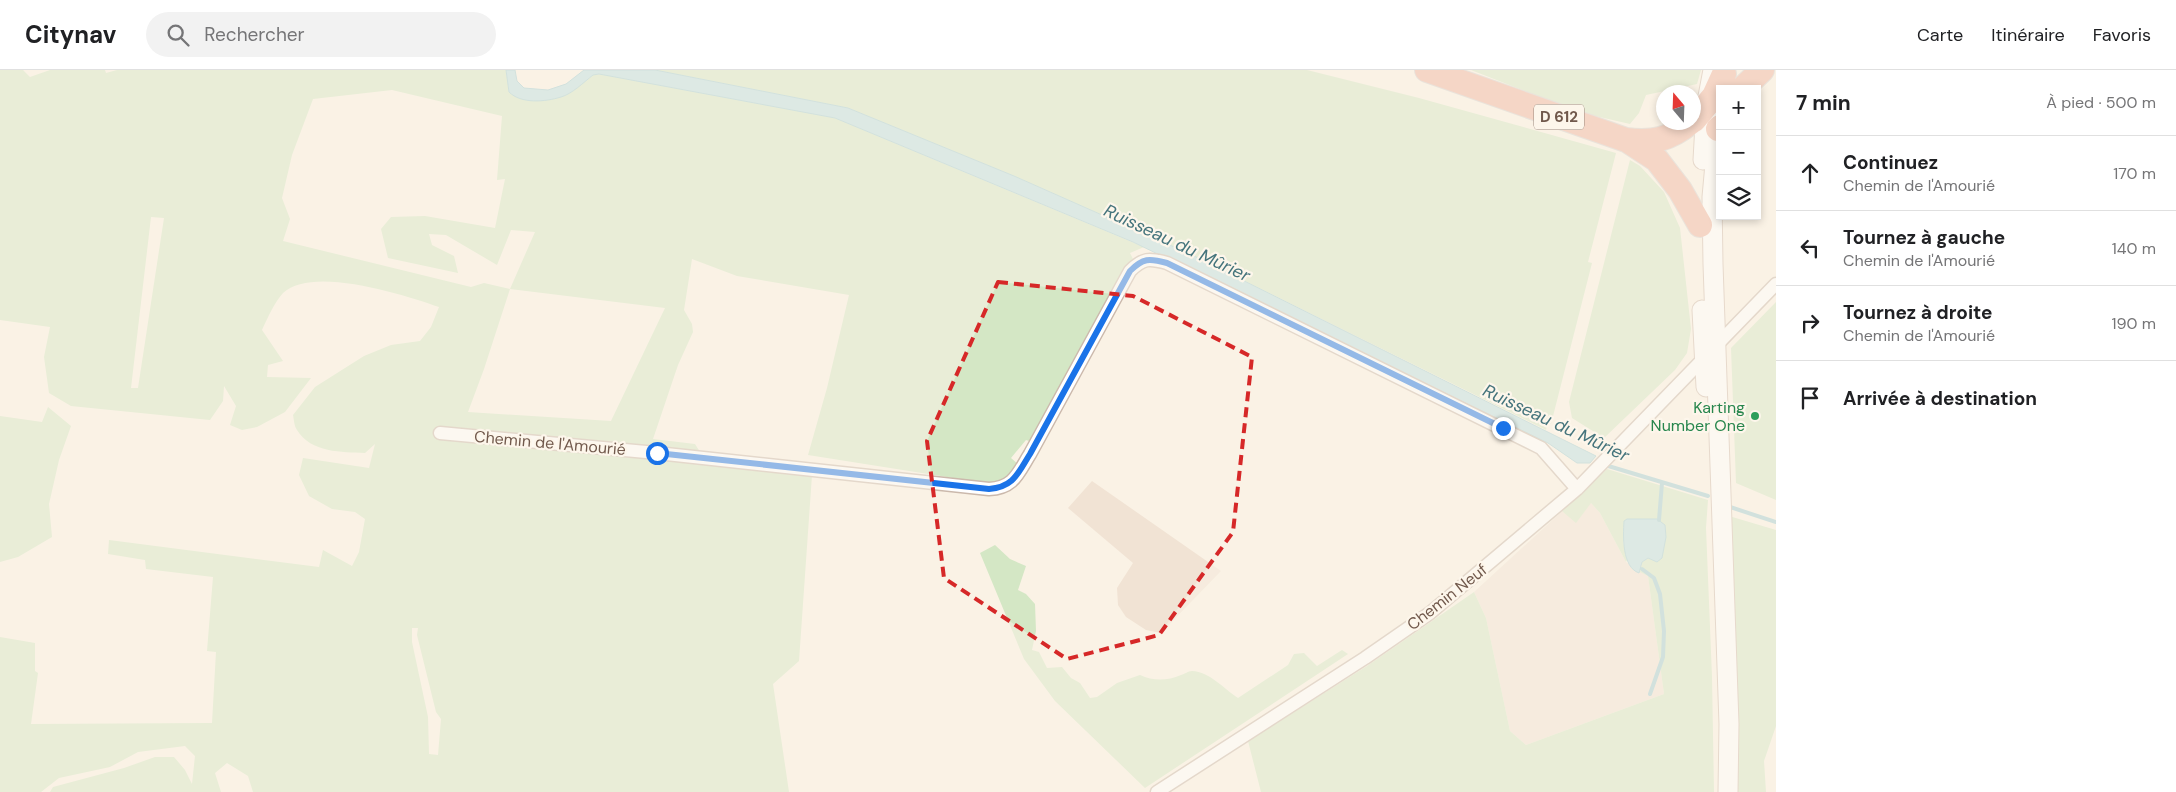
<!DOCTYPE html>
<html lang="fr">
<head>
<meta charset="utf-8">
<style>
  :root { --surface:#fff; --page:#f2f2f2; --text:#202124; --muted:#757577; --line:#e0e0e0 }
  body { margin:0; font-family:"DM Sans",sans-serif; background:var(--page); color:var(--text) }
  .controls { position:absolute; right:15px; top:15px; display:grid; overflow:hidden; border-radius:0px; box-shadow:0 2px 8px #0003 }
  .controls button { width:45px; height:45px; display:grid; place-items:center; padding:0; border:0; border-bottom:1px solid var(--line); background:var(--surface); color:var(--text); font:25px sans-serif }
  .compass { position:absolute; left:1656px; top:15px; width:45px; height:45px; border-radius:50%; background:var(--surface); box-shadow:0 2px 8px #0003; rotate:341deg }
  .stop { position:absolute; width:15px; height:15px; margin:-11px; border:4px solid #1a73e8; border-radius:50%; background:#fff }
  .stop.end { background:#1a73e8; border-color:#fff; box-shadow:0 1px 5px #0008 }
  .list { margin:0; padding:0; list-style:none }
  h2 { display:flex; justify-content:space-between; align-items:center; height:65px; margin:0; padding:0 20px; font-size:21px }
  h2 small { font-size:16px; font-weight:400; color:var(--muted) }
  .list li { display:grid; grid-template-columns:32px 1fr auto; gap:15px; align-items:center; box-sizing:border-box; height:75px; padding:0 20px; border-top:1px solid var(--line) }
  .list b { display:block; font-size:19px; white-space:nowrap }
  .list p { margin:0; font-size:16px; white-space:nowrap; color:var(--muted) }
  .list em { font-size:16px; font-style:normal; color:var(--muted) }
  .icon { flex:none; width:28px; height:28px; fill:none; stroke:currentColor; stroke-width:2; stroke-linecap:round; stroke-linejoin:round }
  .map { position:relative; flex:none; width:1776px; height:722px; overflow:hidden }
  header { display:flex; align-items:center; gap:30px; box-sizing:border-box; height:70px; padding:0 25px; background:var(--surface); border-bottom:1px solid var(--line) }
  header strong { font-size:24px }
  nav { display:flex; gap:28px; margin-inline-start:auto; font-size:18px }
  .search { width:350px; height:45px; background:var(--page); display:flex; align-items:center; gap:12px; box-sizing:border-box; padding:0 18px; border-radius:28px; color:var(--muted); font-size:19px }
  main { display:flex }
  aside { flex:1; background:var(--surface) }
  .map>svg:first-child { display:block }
  .residential { fill:#f1e3d4 }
  .green { fill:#d4e7c5; fill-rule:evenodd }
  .water { fill:#bbdee2; stroke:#a2cdd3 }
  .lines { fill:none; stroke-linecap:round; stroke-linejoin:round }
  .stream { stroke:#a2cdd3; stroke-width:4 }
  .street-casing { stroke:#cbb9ac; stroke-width:15 }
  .secondary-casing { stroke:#d0bbad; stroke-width:21 }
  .highway-casing { stroke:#d7d1cd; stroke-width:26 }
  .street { stroke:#fff; stroke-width:12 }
  .secondary { stroke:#fff; stroke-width:19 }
  .highway { stroke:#f0b3a1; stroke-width:24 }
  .route { stroke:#1a73e8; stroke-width:6 }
  .marked { fill:none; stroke:#d62828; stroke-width:4; stroke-dasharray:10 6; stroke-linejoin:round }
  .leisure-dot { fill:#2e9e5b; stroke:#fdf6eb; stroke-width:2 }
  .labels { text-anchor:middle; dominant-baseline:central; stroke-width:4.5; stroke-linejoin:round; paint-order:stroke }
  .shield { fill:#fdf6eb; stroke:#9b887c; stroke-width:1 }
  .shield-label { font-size:15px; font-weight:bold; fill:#71594c }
  .leisure-label { font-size:16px; fill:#27864d; stroke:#fdf6eb; text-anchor:end }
  .street-label { font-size:16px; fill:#71594c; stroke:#fdf6eb }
  .water-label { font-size:18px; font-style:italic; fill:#45747c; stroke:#fdf6eb }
</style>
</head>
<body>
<header>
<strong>Citynav</strong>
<div class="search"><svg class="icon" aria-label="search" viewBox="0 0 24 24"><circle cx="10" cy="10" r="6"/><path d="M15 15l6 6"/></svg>Rechercher</div>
<nav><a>Carte</a><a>Itinéraire</a><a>Favoris</a></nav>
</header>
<main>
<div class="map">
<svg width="1776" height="722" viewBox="0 0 1776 722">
  <rect width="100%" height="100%" fill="#faf2e5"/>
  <path class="residential" d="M1092 411 1221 501 1161 563 1146 560 1126 547 1118 535 1117 518 1133 493 1068 438Z
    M1582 423 1600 443 1626 492 1648 506 1664 624 1526 675 1510 661 1486 548 1474 522Z"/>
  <path class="green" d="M0 0H23L30 7 50 0H105L106 3 117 0H506L509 22 564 26 593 5 600 4 835 48 1144 177 1130 183 1133 189 1032 372 1026 370 1011 388 1018 394C1010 409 1001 411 985 413L808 385 827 318 849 225 737 206 692 189 684 240 692 254 693 262 678 295 653 369 695 374 707 393 812 405 799 591 773 614 789 722H253L248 706 227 693 215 703 221 722H50L53 717 124 698 155 687H174L185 700 192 714 195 686 185 676 138 682 110 697 59 708 41 722H0V567L35 573V601L38 603 31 654 212 653 216 582 207 581 213 507 146 499 145 490 108 484 109 470 319 497 323 480 352 496 359 482 365 449 355 442 332 439 309 426 299 405 303 388 369 398 375 374 365 383C342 382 311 383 297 360 294 356 294 349 293 345L315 317 364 286 391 275 420 271 431 257 439 237C405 225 312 195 283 223 274 233 268 247 262 260L283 291 268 295 267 307 311 308 285 342 257 357 242 360 230 355 236 336 224 316 223 331 210 350 71 336 49 323 44 287 50 257 0 250ZM392 20 502 46 497 110 505 109 495 158 425 146 391 147 381 159 388 188 458 203 454 186 432 175 429 164 446 165 497 195 511 160 535 162 510 219 484 213 471 217 283 171 290 149 282 128 292 85 313 29ZM151 147 164 148 138 318H131ZM510 219 665 238 611 351 468 342 484 299ZM412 558H418L417 565 436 642 441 649 438 685 429 684 428 647 412 572Z
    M655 0H1307L1419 28 1616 83 1588 192 1592 193 1551 354 1548 353 1546 360 1190 184 1014 106 848 38Z
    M1471 0H1701L1697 14 1646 25 1639 43 1630 54 1578 42Z
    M1630 90 1640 96 1664 122 1680 158 1691 259 1687 283 1675 300 1604 368 1572 348 1569 332Z
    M1776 232V430L1736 413 1731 278Z
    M48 337 71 356 59 390 49 434 52 467 18 487 0 492V346L42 352Z
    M1607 399 1708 430 1706 458 1712 607 1714 722H1261L1248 671 1367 596 1474 522 1486 548 1510 661 1526 675 1664 624 1648 506 1640 502 1642 492 1648 488 1653 491 1623 471 1627 490 1626 492 1600 443 1591 433 1576 453 1562 441Z
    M1729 446 1776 460V656L1764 691 1766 722H1737Z
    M995 475 1010 489 1026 496 1018 520 1026 524 1035 534 1036 561 1032 580 1039 582 1047 598 1062 597 1071 608 1080 613 1090 628 1097 627 1117 613 1140 605C1153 611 1167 611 1181 605 1185 604 1188 601 1192 601 1210 602 1223 618 1238 628L1288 595 1294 584 1304 583 1317 596 1342 580 1348 584 1145 718 1055 631 1024 589 980 483Z"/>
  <path class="water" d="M506 0H515L517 11 524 18 548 20 566 14 584 0H655L848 38 1014 106 1190 184 1596 386 1590 393H1577L1548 373 1133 172 835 48 599 4 593 5C584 12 572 24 561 27 545 32 521 34 509 22Z
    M1627 449H1657L1665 455 1666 467 1662 488 1657 492 1648 488 1642 492 1639 503C1622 497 1623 467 1624 451Z"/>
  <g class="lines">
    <path class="stream" d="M1605 395 1708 426
      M1727 436 1776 452
      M1659 450 1662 413
      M1642 499 1654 508 1660 524 1664 561 1663 587 1650 624"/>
    <defs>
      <path id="street" d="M440 363 657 383 989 419C1014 418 1018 403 1030 384L1130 201C1143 188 1149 188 1167 193L1541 378 1577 419
        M1157 722 1365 588 1430 543 1577 419 1776 214"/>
      <path id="secondary" d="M1720 39 1712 127 1713 194 1729 654 1728 722
        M1703 90 1706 37 1713 0
        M1702 240 1706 317"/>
      <path id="highway" d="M1427 0 1626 70C1653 73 1669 70 1691 52
        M1742 19 1762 0
        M1694 50 1714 26 1724 4
        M1718 59 1720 57
        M1628 71 1657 90 1680 120 1700 155"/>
    </defs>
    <use href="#street" class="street-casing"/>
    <use href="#secondary" class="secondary-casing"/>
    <use href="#highway" class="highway-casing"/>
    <use href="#street" class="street"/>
    <use href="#secondary" class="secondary"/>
    <use href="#highway" class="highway"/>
  </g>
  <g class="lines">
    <path class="route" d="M657 383 989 419C1014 417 1018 403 1030 384L1130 201C1143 188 1149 188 1167 193L1503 358"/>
  </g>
  <path d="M0 0H1776V722H0ZM998 212 1133 226 1252 287 1233 462 1159 565 1067 589 944 508 927 371Z" fill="#faf2e5" fill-opacity=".55" fill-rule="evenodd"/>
  <path class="marked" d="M998 212 1133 226 1252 287 1233 462 1159 565 1067 589 944 508 927 371Z"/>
  <circle class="leisure-dot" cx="1755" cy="346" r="5"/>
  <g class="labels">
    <rect class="shield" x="1534" y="34.5" width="50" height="25" rx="4"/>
    <g class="shield-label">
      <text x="1559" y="47">D 612</text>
    </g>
    <g class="leisure-label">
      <text x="1745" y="337">Karting<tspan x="1745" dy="18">Number One</tspan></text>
    </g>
    <g class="street-label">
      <text transform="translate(550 373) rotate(5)">Chemin de l'Amourié</text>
      <text transform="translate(1447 527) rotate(-38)">Chemin Neuf</text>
    </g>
    <g class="water-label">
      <text transform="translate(1177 173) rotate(25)">Ruisseau du Mûrier</text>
      <text transform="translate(1556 353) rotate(25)">Ruisseau du Mûrier</text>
    </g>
  </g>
</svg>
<div class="controls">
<button>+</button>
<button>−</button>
<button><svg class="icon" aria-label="layers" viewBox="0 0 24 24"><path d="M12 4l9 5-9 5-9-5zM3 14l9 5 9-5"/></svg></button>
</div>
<svg class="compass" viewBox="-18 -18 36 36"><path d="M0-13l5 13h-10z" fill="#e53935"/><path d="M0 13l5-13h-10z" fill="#757577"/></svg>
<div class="stop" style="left:657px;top:383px"></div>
<div class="stop end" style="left:1503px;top:358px"></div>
</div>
<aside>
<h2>7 min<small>À pied · 500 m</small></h2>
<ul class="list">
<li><svg class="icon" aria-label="ahead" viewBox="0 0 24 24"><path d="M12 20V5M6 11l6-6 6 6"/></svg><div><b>Continuez</b><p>Chemin de l'Amourié</p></div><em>170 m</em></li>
<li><svg class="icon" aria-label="left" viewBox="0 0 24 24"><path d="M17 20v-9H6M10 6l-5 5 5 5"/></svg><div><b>Tournez à gauche</b><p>Chemin de l'Amourié</p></div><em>140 m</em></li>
<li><svg class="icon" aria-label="right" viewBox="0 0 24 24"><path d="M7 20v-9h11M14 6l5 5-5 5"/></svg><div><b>Tournez à droite</b><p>Chemin de l'Amourié</p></div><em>190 m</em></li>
<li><svg class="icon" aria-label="arrive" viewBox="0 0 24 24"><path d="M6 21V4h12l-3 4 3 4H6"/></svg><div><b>Arrivée à destination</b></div></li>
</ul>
</aside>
</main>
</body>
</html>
